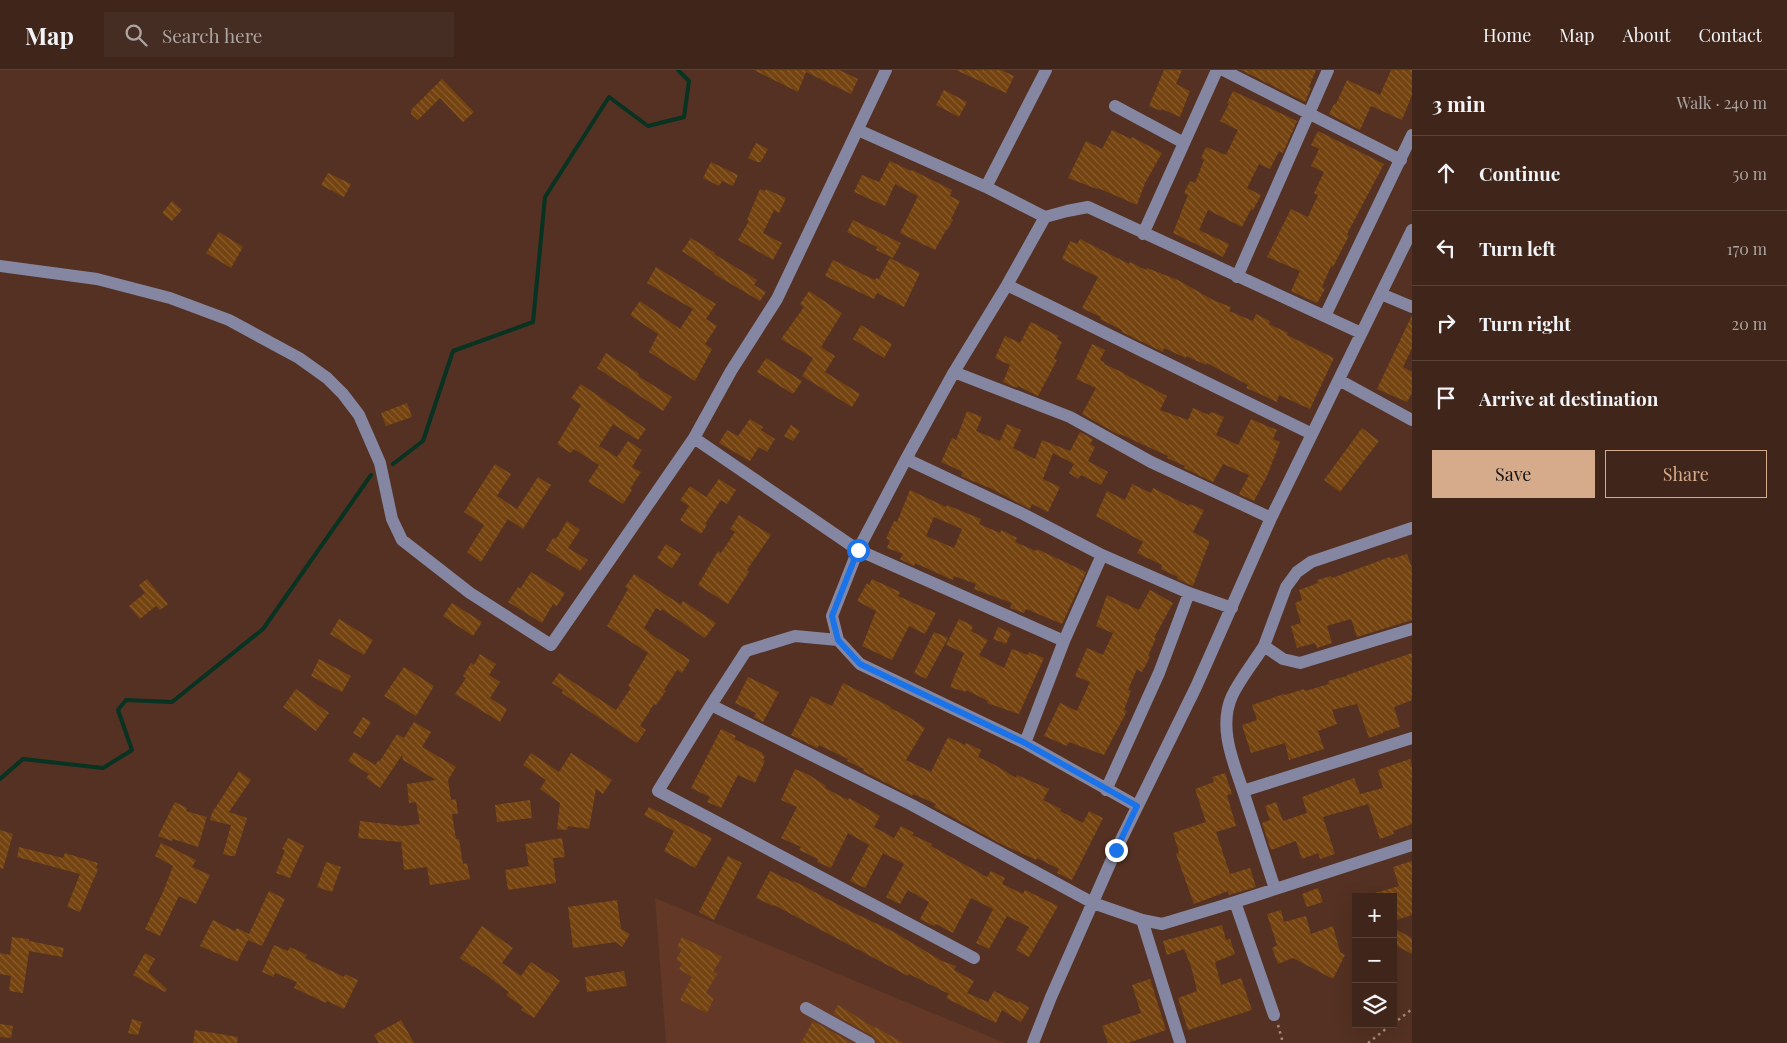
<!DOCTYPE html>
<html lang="en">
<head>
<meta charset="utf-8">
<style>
  :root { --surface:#3f251a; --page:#462d23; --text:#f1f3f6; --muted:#ada5a2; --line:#584239; --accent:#d6ab8b }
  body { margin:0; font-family:"Playfair Display",serif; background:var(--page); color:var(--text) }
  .controls { position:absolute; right:15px; bottom:15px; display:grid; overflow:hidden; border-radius:0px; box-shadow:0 5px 20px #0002 }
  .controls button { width:45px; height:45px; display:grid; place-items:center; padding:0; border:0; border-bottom:1px solid var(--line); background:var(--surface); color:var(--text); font:25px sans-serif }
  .stop { position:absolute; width:15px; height:15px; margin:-11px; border:4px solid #1a73e8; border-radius:50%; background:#fff }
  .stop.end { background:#1a73e8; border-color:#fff; box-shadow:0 1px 5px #0008 }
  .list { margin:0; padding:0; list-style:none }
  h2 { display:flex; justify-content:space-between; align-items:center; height:65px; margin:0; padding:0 20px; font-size:21px }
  h2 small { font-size:16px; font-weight:400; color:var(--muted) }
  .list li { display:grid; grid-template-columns:32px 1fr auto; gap:15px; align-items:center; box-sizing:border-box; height:75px; padding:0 20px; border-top:1px solid var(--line) }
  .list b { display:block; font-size:19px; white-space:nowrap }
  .list em { font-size:16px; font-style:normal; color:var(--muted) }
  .actions { display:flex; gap:10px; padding:15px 20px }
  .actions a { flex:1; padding:11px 0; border:1px solid var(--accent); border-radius:0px; text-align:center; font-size:18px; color:var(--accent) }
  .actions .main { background:var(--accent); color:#111 }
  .icon { flex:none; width:28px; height:28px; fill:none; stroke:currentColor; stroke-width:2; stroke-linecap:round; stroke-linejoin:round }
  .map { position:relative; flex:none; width:1412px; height:973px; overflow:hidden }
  header { display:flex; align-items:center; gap:30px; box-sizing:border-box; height:70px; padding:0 25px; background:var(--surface); border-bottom:1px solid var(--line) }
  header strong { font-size:24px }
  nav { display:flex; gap:28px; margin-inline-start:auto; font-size:18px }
  .search { width:350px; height:45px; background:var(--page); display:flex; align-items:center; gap:12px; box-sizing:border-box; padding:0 18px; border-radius:0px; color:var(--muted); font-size:19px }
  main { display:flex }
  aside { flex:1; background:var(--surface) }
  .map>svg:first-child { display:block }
  .built { fill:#633827 }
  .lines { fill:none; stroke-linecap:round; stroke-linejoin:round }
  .stream { stroke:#083221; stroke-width:4 }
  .building { fill:url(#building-back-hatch); fill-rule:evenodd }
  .path { stroke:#a6897d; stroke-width:2.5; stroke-dasharray:2.5 4; stroke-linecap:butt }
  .minor { stroke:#8587a2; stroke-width:12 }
  .route { stroke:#1a73e8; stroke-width:6 }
</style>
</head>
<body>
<header>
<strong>Map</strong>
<div class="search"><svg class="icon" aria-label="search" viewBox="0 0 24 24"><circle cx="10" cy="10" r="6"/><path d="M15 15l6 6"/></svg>Search here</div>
<nav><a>Home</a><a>Map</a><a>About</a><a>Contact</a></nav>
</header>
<main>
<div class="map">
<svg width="1412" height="973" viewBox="0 0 1412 973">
  <defs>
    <pattern id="building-back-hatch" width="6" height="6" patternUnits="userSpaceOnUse" patternTransform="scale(1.25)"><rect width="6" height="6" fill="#74430f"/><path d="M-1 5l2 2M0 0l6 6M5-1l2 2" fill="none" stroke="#885e31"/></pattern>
  </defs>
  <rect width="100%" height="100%" fill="#543122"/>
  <path class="built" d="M655 828 1005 973H666Z"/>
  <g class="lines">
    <path class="stream" d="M393 394 423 371 453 281 533 252 545 127 609 27 648 56 684 47 689 11 678 0
      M0 709 23 689 103 698 132 680 118 640 126 630 172 632 263 559 371 405"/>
  </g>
  <path class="building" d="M754 0H839L858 9 851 24 806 2 798 22Z
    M956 0H1001L1014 6 1006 23Z
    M1164 0H1182L1176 14 1190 21 1180 47 1162 39 1161 41 1149 36Z
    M1241 0H1316L1309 17 1311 18 1305 32Z
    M1391 0H1412V25L1402 50 1371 36 1360 60 1329 44 1334 34H1336L1347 10 1380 25Z
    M442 9 474 42 463 52 440 28 418 50 411 44V40Z
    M944 20 967 32 959 47 936 35Z
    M1233 21 1297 51 1283 83 1279 81 1270 99 1259 94 1247 118 1261 125 1253 140 1251 139 1242 157 1208 140 1199 160 1229 174 1223 187 1173 163 1188 125 1184 123 1190 111 1195 113 1204 90 1201 88 1206 77 1226 85 1238 60 1220 51 1229 34 1227 33Z
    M1112 60 1131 69 1132 67 1162 83 1145 113 1137 135 1098 118 1097 119 1068 108 1086 71 1102 79Z
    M1318 61 1384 94 1347 164 1349 166 1342 179 1333 197 1331 196 1322 217 1325 219 1317 233 1291 221 1300 201 1267 187 1291 139 1308 147 1318 125 1314 123 1324 102 1311 96 1319 79 1311 75Z
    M756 73 768 79 761 92H757L748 88Z
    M890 91 911 101 912 100 952 120 950 126 960 131 951 149 953 150 947 160H946L935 180 900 163 918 126 895 114 885 136 854 122 862 105 879 112Z
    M711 92 738 105 733 116 722 111 719 116 703 108Z
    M328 103 351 114 344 127 321 115Z
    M760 119 765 121 766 119 786 128 779 143 774 140 763 163 782 173 773 190 738 170 749 151 747 150Z
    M172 131 182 140 172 151 162 143Z
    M853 150 901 173 893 188 876 180 877 177 847 162Z
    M219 162 243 177 231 198 206 183Z
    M691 168 715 183 714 184 757 210 754 215 766 222 760 231 714 204 715 203 682 181Z
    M1080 169 1129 194 1130 192 1146 200 1147 198 1178 210 1213 230 1231 237 1229 241 1253 251 1256 244 1270 251 1269 254 1288 263 1287 265 1334 288 1310 339 1279 325 1277 332 1260 324 1246 318 1248 315 1207 293 1206 295 1186 286V288L1164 278 1163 282 1122 262V260L1100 249 1101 247 1082 238 1098 207 1062 189 1070 171 1077 174Z
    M890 188 920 203 904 237 877 223 874 229 825 206 833 190 875 210 876 208 879 209Z
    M656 197 716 234 706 249 717 256 705 274 712 279 695 311 649 282 658 264 630 245 640 231 680 259 693 239 647 213Z
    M809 221 842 243 821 277 835 286 825 302 860 324 852 337 802 306 813 288 781 269 804 237 800 234Z
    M1412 245V278L1403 297 1412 302V323L1407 332 1377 319Z
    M1031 252 1058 266 1057 269 1062 272 1054 289 1057 290 1038 326 1018 316 1017 318 1003 312 1010 295 995 288 1005 266 1020 273Z
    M861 255 892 274 884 288 853 269Z
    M1092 274 1105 280 1100 290 1105 293 1104 294 1124 303V304L1167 326 1160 340 1188 350 1193 338 1209 345 1211 342 1224 347 1216 365 1238 375 1251 349 1277 360 1273 369 1280 372 1267 406 1254 431 1239 424 1249 405 1223 394 1213 412 1184 398 1185 396 1167 388 1168 386 1120 364 1119 365 1082 344 1096 318 1076 309Z
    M606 283 639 304 638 306 672 327 663 341 597 298Z
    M766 288 802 311 793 324 757 302Z
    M581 314 646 359 638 370 613 354 599 376 617 387 628 371 642 380 632 397 641 402 630 419 632 420 623 434 588 412 599 395 574 379 571 383 557 374 581 335 571 328Z
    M407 333 412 347 386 356 381 343Z
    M967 341 982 347 976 361 1000 371 1007 354 1021 360 1013 378 1035 389 1042 370 1070 381 1080 362 1093 369 1090 374 1095 377 1088 391 1108 402 1101 415 1081 405 1078 409 1069 403 1074 394 1053 383 1043 409 1060 417 1048 442 1032 434 1030 439 992 419 961 406 963 402 941 392 952 368 956 370Z
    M750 349 763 357 761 360 775 369 767 382 759 377 750 391 719 373 727 360 738 366Z
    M791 355 800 361 793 371 784 366Z
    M1362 358 1379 371 1340 422 1324 410Z
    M495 394 511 404 497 426 517 439 538 407 551 415 523 459 508 449 481 492 467 482 484 455 464 442Z
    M719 409 736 420 727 434 721 430 705 454 707 455 701 464 680 450 689 436 680 430 690 416 706 427Z
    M1132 414 1151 423 1153 418 1189 436 1190 434 1204 440 1193 462 1209 471V473L1193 516 1177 509 1178 507 1161 499 1162 495 1137 483 1143 472 1096 446 1107 421 1125 430Z
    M910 420 946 437 947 435 981 449 979 454 1000 463 1001 460 1017 468 1015 472 1036 481 1037 479 1086 502 1062 554 1026 539 1024 543 1010 538 1012 533 974 519 976 514 954 506 953 510 915 493 914 496 900 489 903 484 887 478 890 470 886 469 894 451 897 452ZM934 447 962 459 954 478 926 466Z
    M739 445 771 465 747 500 749 502 728 534 698 515 718 481 721 483 735 462 730 459Z
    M567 451 580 460 568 478 588 490 580 501 546 480 553 468 556 469Z
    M666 474 681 484 672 498 657 488Z
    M1407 484 1412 498V550L1357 567 1351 549 1327 556 1332 573 1317 578 1315 573 1297 578 1291 556 1301 553 1295 533 1302 530 1299 520 1318 513 1317 510 1331 506 1332 508 1390 487 1391 489Z
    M531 502 565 523 557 536 553 534 542 553 508 532 518 517 520 519Z
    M634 504 681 535 683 531 716 553 705 568 662 539 661 541 656 538 644 558 649 562V563L690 590 682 603 677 600 664 620 666 621 656 635 654 634 640 656 646 660 637 673 562 623 563 620 552 613 559 603 616 640 631 618 628 616 648 583 607 556 628 519 625 517Z
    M147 509 168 534 160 540 156 536 140 549 129 536 145 523 139 515Z
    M872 509 900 522 898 526 936 543 925 564 909 556 892 590 862 576 876 541 857 531 867 513 869 515Z
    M1150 520 1173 533 1154 568H1156L1148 586 1150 587 1142 602 1137 599 1128 620 1131 621 1124 640 1127 641 1104 685 1069 672 1067 676 1044 666 1060 633 1077 641 1090 612 1075 606 1087 578 1103 585 1113 563 1096 556 1107 525 1139 540Z
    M452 533 482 552 473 566 443 546Z
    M339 549 373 570 364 585 330 564Z
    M959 549 973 556 971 561 988 570 979 585 1004 598 1012 579 1028 585 1029 582 1044 588 1019 644 987 633 988 631 966 620 965 622 950 617 964 583 946 575Z
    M998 557 1011 563 1006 574 993 569Z
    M934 562 948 568 926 609 914 603Z
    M1412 583V630L1394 637 1400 657 1383 662V663L1369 668 1357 634 1332 640 1337 654 1318 661 1324 679 1289 690 1285 673 1251 683 1242 655 1257 650 1252 635 1284 624 1285 625 1304 619 1305 621 1329 614 1328 611 1347 606V605Z
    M480 584 496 594 489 605 500 612 490 628 507 639 500 652 455 624 466 608 463 606 471 593 474 595Z
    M319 589 351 606 342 622 311 606Z
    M404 597 434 616 416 646 384 626Z
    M748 607 779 622 763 652 754 647 756 643 735 633Z
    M843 613 891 637 890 638 907 646 925 658 906 690 931 702 948 667 965 675 966 673 981 680 978 687 995 695 1016 708 1017 705 1049 719 1043 730 1061 739 1060 741 1083 753 1089 741 1103 748 1072 810 1057 803 1059 799 1037 788 1036 790 999 773 934 737 936 734 913 724 912 726 863 701 864 699 847 691 848 689 819 675 817 678 791 665 811 626 832 636Z
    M296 619 329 643 316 661 283 637Z
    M363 647 371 652 361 668 353 663Z
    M414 652 431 662 422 677 456 697 448 710 451 730 456 729 458 744H452L456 769H459L463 794 467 793 470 809 430 815 427 797 404 800 401 772 358 768 360 751 403 756 420 754 416 732 409 733 407 714 436 710 403 690 402 685 380 718 366 708 369 704 348 691 354 682 375 695 379 690 380 691 397 664 404 668Z
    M721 659 736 666 734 669 763 683 762 684 765 686 763 690 765 691 755 713 738 705 721 738 707 732 710 727 691 718Z
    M531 683 559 702 571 683 612 710 603 724 596 719 589 759 568 756 567 760 557 759 560 733 540 719 546 710 523 695Z
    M1410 689 1412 697V754L1393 761 1394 764 1380 769 1368 734 1323 747 1335 784 1320 789 1318 783 1302 789 1296 771 1271 780 1262 753 1270 750 1265 736 1276 732 1283 751 1307 743 1302 727 1354 708 1360 724 1383 718 1378 700Z
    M795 699 809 705 826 716 825 718 848 730 849 728 880 746 874 757 894 768 901 756 914 763 912 765 932 774 931 776 987 807 991 801 1005 808 1002 814 1023 824 1025 820 1058 836 1029 887 1016 880 1029 857 1007 846 989 879 976 873 993 839 971 828 953 863 936 854 934 856 920 849 929 832 908 820 900 834 886 827 904 794 883 783 865 818 850 811 869 775 848 763 831 798 817 792 818 789 799 780 801 777 781 768 797 737 781 730Z
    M239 701 251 710 229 742 247 748 235 786H231L223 784 231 755 210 750 212 743Z
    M1225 703 1232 724 1227 725 1236 756 1216 762 1230 804 1250 798 1256 817 1229 825 1228 821 1194 834 1176 784 1179 782 1173 763 1206 752 1195 719 1214 712 1212 707Z
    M530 730 532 748 497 752 495 735Z
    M175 732 187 738 186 741 207 747 198 777 173 769 172 771 158 766Z
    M649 737 712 768 695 798 664 781 674 761 644 745Z
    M0 760 13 764 3 799 0 798Z
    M288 768 304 776 290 808 276 803 285 780 282 779Z
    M562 768 565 787 553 788 556 813 508 820 505 800 529 796 525 774Z
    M161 773 196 790 192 797 210 805 196 834 179 826 160 866 145 859 163 822 173 796 155 786Z
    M19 777 63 788 65 783 98 793 96 798 98 799 80 842 67 837 80 804 17 787Z
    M728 786 742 793 714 850 699 842Z
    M1412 791V845L1393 851V827H1372V824L1399 816 1393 797Z
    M326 792 341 797 332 822 317 817Z
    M770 801 793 812 794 811 850 841 892 861 942 891 956 896 954 900 974 911 967 923 988 932 994 921 1018 933 1019 931 1029 938 1021 952 1002 940 996 953 946 928 949 924 909 904 908 906 774 835 773 836 756 828Z
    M1318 818 1323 832 1307 837 1302 824Z
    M269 821 285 829 262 876 248 870 237 892 200 876 213 850 235 861 237 858 249 864Z
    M617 830 621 859 630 864 622 877 616 872 573 878 568 837Z
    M1281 840 1284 852 1306 846 1311 864 1333 856 1340 882 1345 885 1333 909 1293 888 1278 894 1272 878 1277 875 1267 844Z
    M1222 855 1226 870 1230 869 1235 884 1215 892 1221 915 1241 908 1252 940 1188 960 1178 928 1197 921 1191 896 1184 879 1167 885 1163 871Z
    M482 856 513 878 502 893 521 906 531 892 547 903 548 902 560 911 534 948 521 940 523 937 506 925 509 922 474 896 473 897 460 888Z
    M1393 858 1412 868V884L1393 874Z
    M12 867 29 869V871L64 878 62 887 29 881 23 923 9 921 11 906 0 904V883L10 885Z
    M682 867 722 887 713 902 717 904 706 923 714 928 707 943 680 930 692 907 679 899 682 893 676 890 682 879 677 877Z
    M274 875 288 881 290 877 307 885 305 888 344 907 345 904 358 910 344 939 327 931 326 933 294 918 297 912 275 903 273 907 262 902Z
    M145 883 155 889 148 902 167 919 165 922 133 905Z
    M624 901 627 916 587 922 585 907Z
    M1150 909 1166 960 1128 973H1108L1102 956 1141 943 1132 915Z
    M838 935 875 958 876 957 903 973H877L873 966 833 944Z
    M132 949 142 952 138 965 128 963Z
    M401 950 414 973H379L374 965Z
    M813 951 852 973H801Z
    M0 954 13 956 11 968 0 967Z
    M195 960 238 967 237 973H193Z"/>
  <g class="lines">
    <path class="path" d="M1393 954 1412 939
      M1278 955 1283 973
      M1368 973 1392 954"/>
    <path class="minor" d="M1223 0 1401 90
      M1115 36 1184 73
      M858 60 986 117 1045 147
      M986 117 1046 0
      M1143 164 1217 0
      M0 196 97 209 170 228 229 250 299 288 327 308 343 324 359 345 380 393 392 449 402 470 470 523 551 575 694 368 858 480 1064 571
      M1237 207 1328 0
      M1007 215 1312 364
      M1381 224 1412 237
      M1325 246 1412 65
      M954 302 1070 347 1151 392 1271 448
      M1339 310 1412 350
      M694 368 731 301 777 229 886 0
      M906 389 1021 443 1102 485 1189 523 1232 538
      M1412 458 1311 492 1297 502 1286 517 1264 576 1283 589 1300 593 1412 559
      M711 635 746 581 795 566 838 570
      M1025 673 1064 571 1102 485
      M1106 720 1159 603 1189 523
      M1243 721C1233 691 1218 657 1232 626 1240 609 1254 592 1264 576
      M1137 736 1025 673 860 594 838 570 832 546 858 480 906 389 954 302 1007 215 1045 147 1067 141 1088 137 1361 263
      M1275 819 1243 721 1412 668
      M1235 832 1274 945
      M1142 850 1180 972
      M974 888 658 721 711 635 912 735 1093 833 1142 850 1162 854 1235 832 1412 775
      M806 938 869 973
      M1033 973 1051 927 1116 780 1196 617 1271 448 1412 160"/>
  </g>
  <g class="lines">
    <path class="route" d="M858 480 832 546 838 570 860 594 1025 673 1137 736 1116 780"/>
  </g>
</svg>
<div class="controls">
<button>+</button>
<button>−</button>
<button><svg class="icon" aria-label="layers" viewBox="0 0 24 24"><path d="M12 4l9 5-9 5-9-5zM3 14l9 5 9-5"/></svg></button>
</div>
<div class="stop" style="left:858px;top:480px"></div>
<div class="stop end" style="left:1116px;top:780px"></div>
</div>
<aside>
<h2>3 min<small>Walk · 240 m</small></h2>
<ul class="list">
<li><svg class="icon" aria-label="ahead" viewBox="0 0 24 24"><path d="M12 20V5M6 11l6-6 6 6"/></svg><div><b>Continue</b></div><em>50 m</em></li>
<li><svg class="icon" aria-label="left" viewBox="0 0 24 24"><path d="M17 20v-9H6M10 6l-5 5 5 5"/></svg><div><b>Turn left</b></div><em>170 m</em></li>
<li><svg class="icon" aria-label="right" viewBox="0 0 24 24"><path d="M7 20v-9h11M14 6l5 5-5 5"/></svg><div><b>Turn right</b></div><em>20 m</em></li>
<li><svg class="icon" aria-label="arrive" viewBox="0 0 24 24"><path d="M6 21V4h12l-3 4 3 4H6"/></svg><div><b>Arrive at destination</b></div></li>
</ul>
<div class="actions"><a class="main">Save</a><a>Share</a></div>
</aside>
</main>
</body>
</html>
